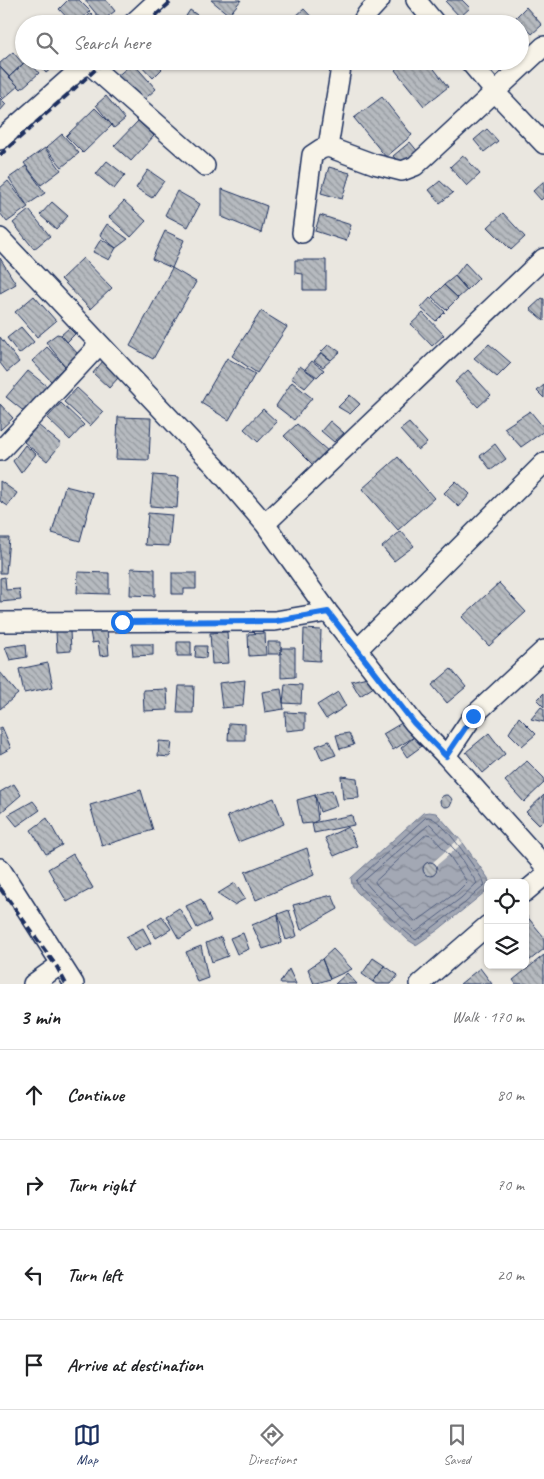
<!DOCTYPE html>
<html lang="en">
<head>
<meta charset="utf-8">
<style>
  :root { --surface:#fff; --page:#f2f2f2; --text:#202124; --muted:#757577; --line:#e0e0e0; --accent:#1b2f5e }
  body { margin:0; font-family:Caveat,sans-serif; background:var(--page); color:var(--text) }
  .controls { position:absolute; right:15px; bottom:15px; display:grid; overflow:hidden; border-radius:8px; box-shadow:0 1px 4px #0004 }
  .controls button { width:45px; height:45px; display:grid; place-items:center; padding:0; border:0; border-bottom:1px solid var(--line); background:var(--surface); color:var(--text); font:25px sans-serif }
  .stop { position:absolute; width:15px; height:15px; margin:-11px; border:4px solid #1a73e8; border-radius:50%; background:#fff }
  .stop.end { background:#1a73e8; border-color:#fff; box-shadow:0 1px 5px #0008 }
  .list { margin:0; padding:0; list-style:none }
  h2 { display:flex; justify-content:space-between; align-items:center; height:65px; margin:0; padding:0 20px; font-size:21px }
  h2 small { font-size:16px; font-weight:400; color:var(--muted) }
  .list li { display:grid; grid-template-columns:32px 1fr auto; gap:15px; align-items:center; box-sizing:border-box; height:90px; padding:0 20px; border-top:1px solid var(--line) }
  .list b { display:block; font-size:19px; white-space:nowrap }
  .list em { font-size:16px; font-style:normal; color:var(--muted) }
  .icon { flex:none; width:28px; height:28px; fill:none; stroke:currentColor; stroke-width:2; stroke-linecap:round; stroke-linejoin:round }
  .map { position:relative; flex:none; width:544px; height:984px; overflow:hidden }
  .search { position:absolute; background:var(--surface); box-shadow:0 1px 4px #0004; left:15px; right:15px; top:15px; height:55px; display:flex; align-items:center; gap:12px; box-sizing:border-box; padding:0 18px; border-radius:28px; color:var(--muted); font-size:19px }
  .sheet { height:425px; background:var(--surface) }
  nav { display:flex; justify-content:space-around; align-items:center; box-sizing:border-box; height:70px; border-top:1px solid var(--line); background:var(--surface); font-size:14px; color:var(--muted) }
  nav a { display:grid; justify-items:center; gap:2px }
  nav .on { color:var(--accent) }
  .map>svg:first-child { display:block }
  .water { fill:url(#water-waves); stroke:#6d7892 }
  .pier { fill:#eae7e0 }
  .lines { fill:none; stroke-linecap:round; stroke-linejoin:round }
  .shore { stroke:#515f80; stroke-width:1 }
  .building { fill:url(#building-back-hatch); stroke:#1b2f5e }
  .street-casing { stroke:#1b2f5e; stroke-width:22 }
  .street { stroke:#f7f3e8; stroke-width:19 }
  .rail { stroke:#1b2f5e; stroke-width:4; stroke-dasharray:8 4; stroke-linecap:butt }
  .route { stroke:#1a73e8; stroke-width:6 }
</style>
</head>
<body>
<div class="map">
<svg width="544" height="984" viewBox="0 0 544 984">
  <defs>
    <pattern id="water-waves" width="16" height="10" patternUnits="userSpaceOnUse" patternTransform="scale(1.25)"><rect width="16" height="10" fill="#a3a8b4"/><path d="M0 5q4-4 8 0t8 0" fill="none" stroke="#848996"/></pattern>
    <pattern id="building-back-hatch" width="6" height="6" patternUnits="userSpaceOnUse" patternTransform="scale(1.25)"><rect width="6" height="6" fill="#b6babf"/><path d="M-1 5l2 2M0 0l6 6M5-1l2 2" fill="none" stroke="#93989e"/></pattern>
  </defs>
  <rect width="100%" height="100%" fill="#eae7e0"/>
  <filter id="ink" filterUnits="userSpaceOnUse"><feTurbulence type="fractalNoise" baseFrequency=".02" numOctaves="2"/><feDisplacementMap in="SourceGraphic" scale="10" xChannelSelector="R" yChannelSelector="G"/><feConvolveMatrix kernelMatrix="1 2 1 2 8 2 1 2 1" color-interpolation-filters="sRGB"/></filter>
  <g filter="url(#ink)">
    <path class="water" d="M429 812 436 813 439 816 463 843 488 878 489 882 488 883V889L485 892 438 930 416 945 408 940 357 892 352 885 351 878 423 813Z"/>
    <path class="pier" d="M459 839 463 843 437 865 438 870 436 874 429 877 425 874 423 870 424 865 428 862H433Z"/>
    <g class="lines">
      <path class="shore" d="M429 817C443 819 474 867 483 880L485 885 465 903 416 940C406 933 360 891 356 881L425 818Z
        M430 824 455 850 477 883 461 898 416 932 372 890 364 881Z
        M427 834 431 835 449 855 467 882 457 892 416 922 377 885 375 882Z"/>
    </g>
    <path class="building" d="M68 0H79L90 11 76 24H73L59 9Z
      M85 0H106L115 11 102 21Z
      M211 0H241L229 15Z
      M448 0H462L470 8 460 17 446 2Z
      M526 7 542 25 532 34 516 17Z
      M304 9 318 24H290L289 22Z
      M190 10 210 24H181Z
      M91 13 101 24H79Z
      M13 52 23 64 9 77 0 67V63Z
      M26 61H29L39 73 21 89 9 77Z
      M36 61H55L57 64 46 73Z
      M139 61H154L162 69 153 78 138 62Z
      M385 61H400L392 69Z
      M405 61H428L448 87 424 106 395 70Z
      M133 63 156 89 139 104 116 77Z
      M0 67 18 86 3 99 0 96Z
      M106 96 125 119 114 128 96 105Z
      M382 97 412 135 386 157 354 118Z
      M0 98 6 104 0 111Z
      M95 108 112 125 83 153 66 136Z
      M138 121 154 136 131 161 114 146Z
      M487 129 498 141 484 152 474 140Z
      M62 134 79 153 62 167 46 148Z
      M410 142 419 153 402 167 393 156Z
      M45 148 61 170 41 185 24 163Z
      M463 155 480 174 467 186 450 167Z
      M107 161 125 175 114 189 96 174Z
      M26 166 45 193 27 205 9 178Z
      M329 167 350 173 342 199 321 193Z
      M148 170 164 181 152 198 136 188Z
      M8 181 28 207 7 222 0 213V188Z
      M440 181 453 193 440 203 429 190Z
      M544 181V197L541 200 533 191Z
      M222 189 267 206 261 233 222 217Z
      M177 191 200 204 188 227 165 215Z
      M124 201 146 221 131 237 109 217Z
      M52 202 68 216 56 229 40 215Z
      M29 210 50 236 34 249 13 223Z
      M503 213 525 237 511 250 488 227Z
      M320 215 351 225 346 241 315 231Z
      M107 224 128 239 116 248 100 235Z
      M165 231 184 240 172 268 152 259Z
      M101 239 116 248 109 260 93 252Z
      M0 258 16 284 0 293Z
      M83 258 112 288 90 309 61 279Z
      M295 260H326V290H303V274L295 273Z
      M465 263 479 278 467 290 455 276Z
      M172 268 196 282 153 359 130 346Z
      M455 276 467 290 458 298 444 285Z
      M444 285 458 298 446 310 432 297Z
      M34 296 56 321 37 337 15 312Z
      M430 298 445 312 436 321 421 308Z
      M542 298 544 299V321L530 309Z
      M261 311 287 327 257 373 232 356Z
      M423 313 444 335 432 346 411 324Z
      M21 327 34 342 19 354 7 338Z
      M69 328 75 334 67 342 61 335Z
      M57 334 61 335 78 354 65 366 46 342Z
      M0 337 19 362 7 372 0 363Z
      M329 344 340 352 331 360 321 352Z
      M489 344 511 363 497 377 474 358Z
      M47 347 65 366 51 381 32 361Z
      M321 353 331 360 323 367 314 361Z
      M227 358 255 374 229 420 201 403Z
      M103 361 119 377 109 388 93 373Z
      M312 361 324 370 317 377 305 369Z
      M300 366 315 377 305 388 291 378Z
      M468 370 491 395 478 407 455 382Z
      M28 371 48 387 26 413 6 397Z
      M292 382 312 398 294 420 276 406Z
      M544 385V398L537 391Z
      M77 388 103 412 90 426 64 402Z
      M350 395 360 404 350 414 338 407Z
      M61 403 84 425 70 440 47 418Z
      M0 404 13 418 0 430Z
      M263 409 277 422 258 442 244 429Z
      M530 411 544 428V431L521 447 504 428Z
      M118 417 151 418 149 460 116 459Z
      M330 421 344 433 334 442 321 431Z
      M409 423 427 443 418 450 400 430Z
      M297 424 329 452 313 465 284 436Z
      M38 425 61 444 47 461 24 442Z
      M495 444 506 459 491 470 480 456Z
      M25 445 36 454 21 473 13 461Z
      M398 457 434 498 398 530 362 489Z
      M153 475 179 477 177 508 150 506Z
      M0 481 17 493 8 506 0 501Z
      M456 481 470 494 459 507 444 493Z
      M65 486 93 493 80 541 52 533Z
      M148 513 172 515 169 546 145 545Z
      M401 531 414 546 394 561 382 547Z
      M0 538H9L6 573H0Z
      M131 568 155 569V596L130 595Z
      M78 572 109 573V594L77 593Z
      M172 573H196V589H184V594H172Z
      M5 577 6 590 19 589 21 600 0 602V578Z
      M499 583 526 612 489 646 462 617Z
      M107 629 109 655 100 656 98 642 92 643 90 631Z
      M304 629 321 630 320 661 303 660Z
      M56 631H70L71 651 57 652Z
      M227 632 229 663 212 664 210 633Z
      M265 633 266 655 249 656 248 634Z
      M177 642H191V656H177Z
      M268 642H281V654H268Z
      M26 644 27 657 10 660 5 647Z
      M132 644H153V655L133 656Z
      M196 646H207L206 658 195 657Z
      M281 648H295V677L281 678Z
      M48 663 53 687 24 693 19 669Z
      M451 669 466 687 447 703 432 685Z
      M0 672 18 694 0 709Z
      M371 676 377 685 360 696 351 681Z
      M245 680 243 706 222 708 219 683Z
      M285 684 302 685 301 704 283 703Z
      M179 686H194L193 713H177Z
      M167 689 168 710 144 711 143 690Z
      M281 689 284 709 265 712 262 692Z
      M338 692 346 706 326 719 317 705Z
      M544 693V707L537 700Z
      M541 707 544 709V722L531 719Z
      M285 712 305 713V729L286 731Z
      M519 717 536 734 522 746 509 733Z
      M405 721 414 737 393 750 383 734Z
      M229 723 245 724V740H228Z
      M2 727 11 748 0 754V728Z
      M349 733 354 745 340 749 336 735Z
      M489 733 505 754 483 773 466 752Z
      M414 737 422 746 407 757 401 748Z
      M159 741 172 742 170 757 158 756Z
      M329 741 336 755 322 760 316 746Z
      M527 761 544 778V783L524 802 505 781Z
      M341 776 357 778 359 798 343 799Z
      M14 784 21 795 0 813V792Z
      M141 790 153 830 102 846 90 805Z
      M332 790 337 806 320 812 315 795Z
      M440 801a6 6 0 1 1 12 0a6 6 0 1 1-12 0Z
      M315 795 318 820 312 823 302 824 297 800Z
      M544 795V820L539 825 526 812Z
      M274 798 284 824 238 842 227 816Z
      M33 801 40 810 17 826 8 815Z
      M352 815 354 825 314 833 312 823Z
      M47 818 62 845 46 854 31 830Z
      M348 827 357 846 334 856 325 838Z
      M307 848 314 875 256 900 245 872Z
      M73 854 93 888 67 902 48 869Z
      M423 869a7 7 0 1 1 14 0a7 7 0 1 1-14 0Z
      M235 883 245 899 234 905 217 894Z
      M332 895 338 909 301 930 293 905Z
      M201 899 211 921 197 928 186 906Z
      M179 908 193 931 179 939 166 916Z
      M289 910 297 936 286 940 278 914Z
      M278 914 281 943 263 949 252 925Z
      M525 914 544 937V949L525 964Z
      M162 916 171 929 156 938 148 925Z
      M143 928 151 943 134 951 126 937Z
      M243 933 249 949 237 954 230 938Z
      M221 937 228 956 212 962 206 943Z
      M201 946 208 978 197 982 186 952Z
      M333 949 352 969 330 979 322 959Z
      M544 955V984H516L513 980Z
      M373 958 385 966 373 982 362 974Z
      M322 959 330 979 314 984 308 969Z
      M385 966 398 975 391 984H376L373 982Z
      M480 968 492 984H460Z
      M289 969 296 984H281L280 982Z
      M347 973 357 984H335Z"/>
    <g class="lines">
      <defs>
        <path id="street" d="M416 0 436 24
          M132 24 158 0
          M361 24 367 14 380 0
          M469 61 495 92 544 144
          M88 63 205 166
          M0 140 89 61
          M328 147 342 61
          M302 233 312 155 321 149 328 147 374 164 402 171 415 166 544 46
          M0 238 215 466 265 524 328 612 414 723 446 756 544 865
          M0 451 100 344
          M265 524 544 258
          M0 622 275 621 328 612
          M357 650 544 463
          M446 756 473 716 544 650
          M0 868 74 984
          M525 892 544 876
          M33 984 61 964
          M420 984 488 925"/>
      </defs>
      <use href="#street" class="street-casing"/>
      <use href="#street" class="street"/>
      <path class="rail" d="M146 24 173 0
        M0 155 105 61
        M0 888 57 967 66 984"/>
    </g>
  </g>
  <g class="lines" filter="url(#ink)">
    <path class="route" d="M122 622 276 621 328 612 414 723 446 756 473 716"/>
  </g>
</svg>
<div class="controls">
<button><svg class="icon" aria-label="locate" viewBox="0 0 24 24"><circle cx="12" cy="12" r="6"/><path d="M12 2v4M12 18v4M2 12h4M18 12h4"/></svg></button>
<button><svg class="icon" aria-label="layers" viewBox="0 0 24 24"><path d="M12 4l9 5-9 5-9-5zM3 14l9 5 9-5"/></svg></button>
</div>
<div class="stop" style="left:122px;top:622px"></div>
<div class="stop end" style="left:473px;top:716px"></div>
<div class="search"><svg class="icon" aria-label="search" viewBox="0 0 24 24"><circle cx="10" cy="10" r="6"/><path d="M15 15l6 6"/></svg>Search here</div>
</div>
<section class="sheet">
<h2>3 min<small>Walk · 170 m</small></h2>
<ul class="list">
<li><svg class="icon" aria-label="ahead" viewBox="0 0 24 24"><path d="M12 20V5M6 11l6-6 6 6"/></svg><div><b>Continue</b></div><em>80 m</em></li>
<li><svg class="icon" aria-label="right" viewBox="0 0 24 24"><path d="M7 20v-9h11M14 6l5 5-5 5"/></svg><div><b>Turn right</b></div><em>70 m</em></li>
<li><svg class="icon" aria-label="left" viewBox="0 0 24 24"><path d="M17 20v-9H6M10 6l-5 5 5 5"/></svg><div><b>Turn left</b></div><em>20 m</em></li>
<li><svg class="icon" aria-label="arrive" viewBox="0 0 24 24"><path d="M6 21V4h12l-3 4 3 4H6"/></svg><div><b>Arrive at destination</b></div></li>
</ul>
</section>
<nav>
<a class="on"><svg class="icon" aria-label="map" viewBox="0 0 24 24"><path d="M3 6l6-2 6 2 6-2v14l-6 2-6-2-6 2zM9 4v14M15 6v14"/></svg>Map</a>
<a><svg class="icon" aria-label="directions" viewBox="0 0 24 24"><path d="M12 3l9 9-9 9-9-9zM9 14v-3h6M13 9l2 2-2 2"/></svg>Directions</a>
<a><svg class="icon" aria-label="saved" viewBox="0 0 24 24"><path d="M7 4h10v16l-5-4-5 4z"/></svg>Saved</a>
</nav>
</body>
</html>
